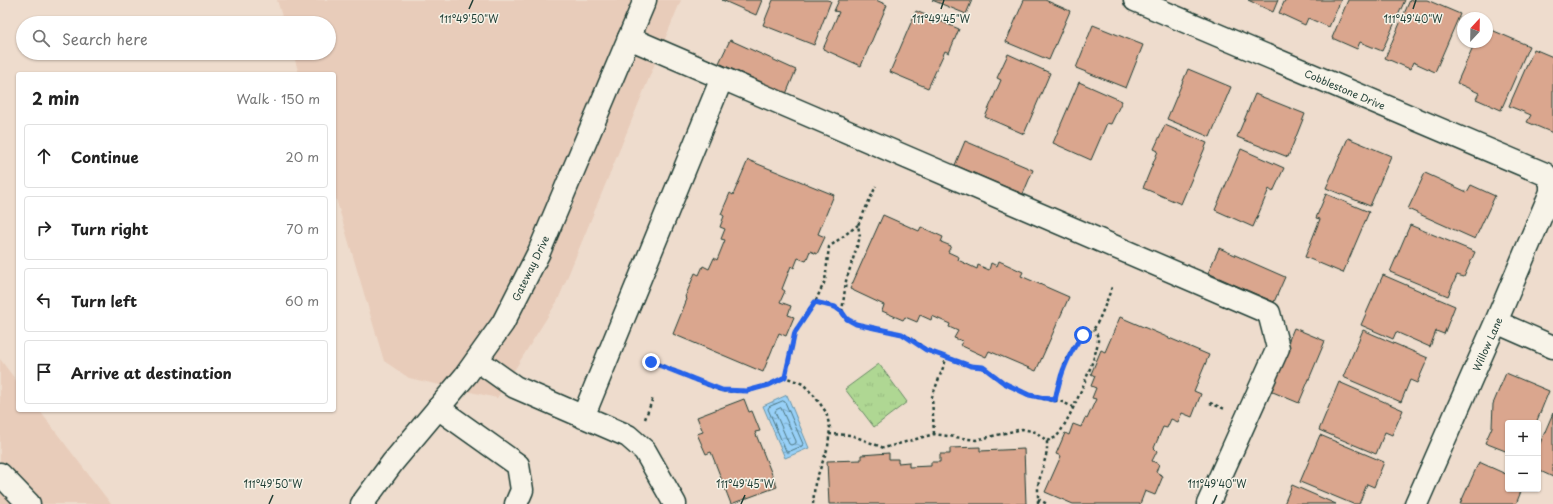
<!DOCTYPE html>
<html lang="en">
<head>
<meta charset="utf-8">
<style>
  :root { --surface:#fff; --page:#f2f2f2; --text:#222; --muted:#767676; --line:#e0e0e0 }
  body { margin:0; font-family:"Playpen Sans",sans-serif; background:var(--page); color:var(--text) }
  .controls { position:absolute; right:12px; bottom:12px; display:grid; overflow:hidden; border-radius:4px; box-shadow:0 1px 3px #0004 }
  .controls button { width:36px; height:36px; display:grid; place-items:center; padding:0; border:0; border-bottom:1px solid var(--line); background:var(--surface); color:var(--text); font:20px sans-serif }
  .compass { position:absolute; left:1457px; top:12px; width:36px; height:36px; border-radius:50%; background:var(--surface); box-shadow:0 1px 3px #0004; rotate:22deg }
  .stop { position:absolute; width:12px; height:12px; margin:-9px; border:3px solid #2563eb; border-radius:50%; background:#fff }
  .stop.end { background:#2563eb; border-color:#fff; box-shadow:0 1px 4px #0008 }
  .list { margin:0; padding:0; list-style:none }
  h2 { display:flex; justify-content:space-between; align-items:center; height:52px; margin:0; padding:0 16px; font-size:17px }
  h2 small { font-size:13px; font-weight:400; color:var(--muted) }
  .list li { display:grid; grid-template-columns:26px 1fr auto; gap:12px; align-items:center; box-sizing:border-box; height:64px; margin:0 8px 8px; padding:0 8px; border:1px solid var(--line); border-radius:4px }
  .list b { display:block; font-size:15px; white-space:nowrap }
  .list em { font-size:13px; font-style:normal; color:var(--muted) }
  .icon { flex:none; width:22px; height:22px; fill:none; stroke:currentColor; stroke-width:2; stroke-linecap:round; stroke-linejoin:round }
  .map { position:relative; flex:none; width:1553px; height:504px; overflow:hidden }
  .search { position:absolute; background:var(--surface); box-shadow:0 1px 3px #0004; left:16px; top:16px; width:320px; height:44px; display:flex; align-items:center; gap:10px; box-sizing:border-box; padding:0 14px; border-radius:22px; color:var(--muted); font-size:15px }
  .panel { position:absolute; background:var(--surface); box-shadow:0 1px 3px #0004; left:16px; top:72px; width:320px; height:340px; border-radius:4px }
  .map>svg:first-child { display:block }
  .built { fill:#e8ccba }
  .grass { fill:url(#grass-tufts); stroke:#678a64 }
  .water { fill:url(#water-ripples); stroke:#6895a9 }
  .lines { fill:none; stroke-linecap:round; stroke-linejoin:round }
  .shore { stroke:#4f7882; stroke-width:1 }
  .building { fill:#daa68e; stroke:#1f3d34 }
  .minor-casing { stroke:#1f3d34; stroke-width:25 }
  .major-casing { stroke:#1f3d34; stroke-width:25 }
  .path { stroke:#1f3d34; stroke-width:2.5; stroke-dasharray:3 3; stroke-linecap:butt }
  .minor { stroke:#f7f3e8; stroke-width:22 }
  .major { stroke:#f7f3e8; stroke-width:22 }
  .route { stroke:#2563eb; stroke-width:5 }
  .ticks { fill:none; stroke:#1f3d34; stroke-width:1.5 }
  .labels { text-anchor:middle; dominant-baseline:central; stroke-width:3; stroke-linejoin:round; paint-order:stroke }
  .street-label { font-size:10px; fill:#1f3d34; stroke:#f7f3e8 }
  .ticks-label { font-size:10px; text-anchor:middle; fill:#1f3d34; stroke:#f7f3e8; stroke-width:3; stroke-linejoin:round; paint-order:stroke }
</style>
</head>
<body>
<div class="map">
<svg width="1553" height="504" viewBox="0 0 1553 504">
  <defs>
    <pattern id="grass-tufts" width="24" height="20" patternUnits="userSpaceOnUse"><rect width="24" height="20" fill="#afd793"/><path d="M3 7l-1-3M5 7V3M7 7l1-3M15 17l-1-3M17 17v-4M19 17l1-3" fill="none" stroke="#96b97f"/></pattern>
    <pattern id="water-ripples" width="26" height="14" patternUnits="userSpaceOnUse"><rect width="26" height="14" fill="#98d0f7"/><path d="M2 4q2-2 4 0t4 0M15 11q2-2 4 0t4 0" fill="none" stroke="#7baac9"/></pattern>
  </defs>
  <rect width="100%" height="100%" fill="#eedccd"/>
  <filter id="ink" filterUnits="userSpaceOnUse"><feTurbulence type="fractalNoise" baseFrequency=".025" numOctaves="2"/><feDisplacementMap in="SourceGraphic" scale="8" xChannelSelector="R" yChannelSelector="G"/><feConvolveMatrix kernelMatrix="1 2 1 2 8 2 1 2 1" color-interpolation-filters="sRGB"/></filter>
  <g filter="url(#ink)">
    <path class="built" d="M277 0H681L558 300 497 398 409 378 384 361 334 192V74H299L293 53H329V23H284Z
      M0 359 18 383V410H39L111 504H0Z"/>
    <path class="grass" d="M879 364 907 402 874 427 845 389Z"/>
    <path class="water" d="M787 395 809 448 785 458 763 406Z"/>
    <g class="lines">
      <path class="shore" d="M783 401 785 402 803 444 802 446 788 452 786 451 768 409 769 407Z
        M781 408 796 441V443L791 445 789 444 775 412 776 410Z"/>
    </g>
    <path class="building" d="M722 0H762L756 15Z
      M773 0H827L831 1 814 45 763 25Z
      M839 0H876L887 5 861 66 823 49 839 12 834 11Z
      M932 0H972L966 14Z
      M1024 0H1045L1070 11 1049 60 1006 42Z
      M1248 0H1278L1273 12Z
      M1285 0H1341L1329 27 1308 18 1305 25 1279 13Z
      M1348 0H1405L1382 51 1360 42 1357 49 1332 38Z
      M1410 0H1427L1460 14 1435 72 1413 62 1410 69 1385 58Z
      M916 11 959 29 949 53 945 51 928 88 890 72Z
      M1093 25 1143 45 1126 88 1076 68Z
      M1487 28 1529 46 1501 110 1476 99 1479 93 1457 83 1475 42H1487Z
      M730 40 796 70 786 94 719 63Z
      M1534 49 1553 57V133L1527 122 1531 115 1509 106Z
      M1008 54 1050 73 1024 134 985 117 1001 80 997 78Z
      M1188 69 1231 87 1210 137 1167 119Z
      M1079 82 1122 101 1111 124 1107 123 1091 160 1053 143Z
      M1255 94 1305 114 1288 157 1237 137Z
      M1165 125 1207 143 1181 204 1143 188 1158 151 1154 149Z
      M1348 138 1391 156 1370 206 1326 188Z
      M965 141 1033 170 1023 194 955 165Z
      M1241 149 1284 168 1273 192 1269 189 1253 227 1215 210Z
      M748 160 834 195 818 234 825 237 817 254 810 251 806 261 798 258 794 268 791 266 782 289 785 291 780 302 791 306 788 315 794 317 786 336 779 333 763 372 673 334 687 299 685 297 695 273 699 275 703 266 709 269 714 258 717 260 725 240 721 239 725 229 720 227 724 216 721 214 730 193 733 195Z
      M1425 173 1467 192 1471 185 1495 196 1475 239 1408 209Z
      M1326 194 1369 212 1343 273 1305 257 1320 219 1316 218Z
      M883 215 919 231 921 227 943 237 941 242 951 246 948 252 959 257 958 260 977 269 978 265 989 270 991 263 997 266 999 261 1023 272 1021 276 1069 297 1036 371 989 351 986 357 960 345 963 341 954 338 958 331 949 327 950 324 932 316 931 320 920 315 917 322 905 317 903 320 882 311 884 305 850 289Z
      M1410 225 1475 252 1464 277 1457 275 1448 296 1390 272Z
      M1219 248 1285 277 1274 302 1208 273Z
      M1383 275 1455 306 1444 334 1436 331 1430 347 1396 332 1393 339 1361 325Z
      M1120 317 1209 355 1194 391 1201 394 1192 417 1182 413 1178 422 1171 419 1167 428 1163 427 1154 448 1157 451 1152 461 1159 464 1156 472 1163 476 1155 495 1145 491 1140 504H1073L1045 492 1061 456 1056 454 1065 433 1069 435 1073 424 1081 427 1085 418 1087 419 1096 399 1092 398 1096 388 1091 386 1095 376 1091 374 1101 350 1105 352Z
      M1294 328 1325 341 1299 403 1268 390Z
      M1363 330 1428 358 1417 383 1410 380 1401 402 1343 377Z
      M1506 373 1549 391 1536 423H1508V452L1485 443 1492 427 1493 404Z
      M1339 382 1403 410 1392 435 1385 432 1376 454 1319 430Z
      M744 399 749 412 752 411 760 431 755 432 777 487 731 504 711 452 706 454 697 434 703 432 697 417Z
      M1553 413V477L1538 470V448Z
      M1320 435 1384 462 1374 487 1367 484 1359 504H1353L1300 482Z
      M980 447V451L1024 449 1026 504H829L827 461 861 460V455L889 453V459H898V463L909 462V467L931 466V462H940V454H950V448Z
      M1479 462 1508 475V489H1522L1516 504H1460Z
      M1292 485 1336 504H1284Z"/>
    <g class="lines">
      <defs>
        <path id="minor" d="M1135 0 1545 174 1551 182V192L1496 322 1416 504
          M629 38 1269 313 1278 348 1208 504
          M1496 322 1553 347
          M477 360 515 387 628 436 645 451 675 504
          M438 408 518 465 522 490 516 504
          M583 417 722 78
          M0 474 29 504"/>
        <path id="major" d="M362 504 393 462 466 375 503 323 539 252 645 0"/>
      </defs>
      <use href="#minor" class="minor-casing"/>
      <use href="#major" class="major-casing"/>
      <path class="path" d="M815 302 835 307 842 312 847 319 857 324 902 334 912 339 926 350 971 366 983 367 1004 383 1029 395 1049 400 1060 401 1073 407
        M842 312 846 281 860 237 858 225 876 186
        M651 361 722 391H747L769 385 785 377
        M1055 400C1059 379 1065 358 1079 340 1083 335 1092 332 1095 327 1102 315 1107 300 1112 287
        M1210 403 1225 409
        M645 419 653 398
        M829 434 851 435 884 448 934 434 976 440 1022 429 1036 432 1047 441V452L1038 485V504
        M934 434 932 397 947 357
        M1047 441C1050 440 1054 438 1056 437 1067 427 1098 355 1098 340 1098 336 1096 332 1094 329
        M1038 499 1047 504
        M813 504 815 483 828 447 830 428 826 412 816 398 803 384 785 377 795 332 815 302 825 281 829 247 858 225"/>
      <use href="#minor" class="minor"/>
      <use href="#major" class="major"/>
    </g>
  </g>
  <g class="lines" filter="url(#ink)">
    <path class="route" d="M651 362 722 390 747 391 769 385 785 377 795 332 815 302 835 307 842 312 847 319 856 324 902 334 926 350 971 366 983 367 1004 383 1029 395 1055 400C1060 376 1067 355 1083 335"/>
  </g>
  <path class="ticks" d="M469 9 473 0M941 9 944 0M1413 9 1416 0M269 504 273 495M741 504 745 495M1213 504 1217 495"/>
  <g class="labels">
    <g class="street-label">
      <text transform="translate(1345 89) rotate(23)">Cobblestone Drive</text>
      <text transform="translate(530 268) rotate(-64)">Gateway Drive</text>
      <text transform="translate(1487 344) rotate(-66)">Willow Lane</text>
    </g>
  </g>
  <g class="ticks-label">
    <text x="1413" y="23">111°49'40"W</text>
    <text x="469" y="23">111°49'50"W</text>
    <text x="941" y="23">111°49'45"W</text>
    <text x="273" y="488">111°49'50"W</text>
    <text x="745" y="488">111°49'45"W</text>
    <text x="1217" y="488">111°49'40"W</text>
  </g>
</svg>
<div class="controls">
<button>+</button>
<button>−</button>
</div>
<svg class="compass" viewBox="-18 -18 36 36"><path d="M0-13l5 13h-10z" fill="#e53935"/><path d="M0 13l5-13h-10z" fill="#767676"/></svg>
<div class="stop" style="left:1083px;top:335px"></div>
<div class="stop end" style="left:651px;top:362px"></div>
<div class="search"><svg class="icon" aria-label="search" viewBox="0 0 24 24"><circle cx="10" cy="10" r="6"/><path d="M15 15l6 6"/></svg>Search here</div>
<section class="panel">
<h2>2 min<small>Walk · 150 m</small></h2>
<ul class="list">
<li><svg class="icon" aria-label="ahead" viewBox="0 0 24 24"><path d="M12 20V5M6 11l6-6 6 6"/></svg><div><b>Continue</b></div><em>20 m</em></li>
<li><svg class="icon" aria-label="right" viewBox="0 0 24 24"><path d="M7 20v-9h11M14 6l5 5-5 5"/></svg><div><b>Turn right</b></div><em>70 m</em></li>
<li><svg class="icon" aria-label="left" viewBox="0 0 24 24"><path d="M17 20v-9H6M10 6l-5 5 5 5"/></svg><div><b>Turn left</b></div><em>60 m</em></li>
<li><svg class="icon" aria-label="arrive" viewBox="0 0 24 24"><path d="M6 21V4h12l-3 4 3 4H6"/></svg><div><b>Arrive at destination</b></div></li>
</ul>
</section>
</div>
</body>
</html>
